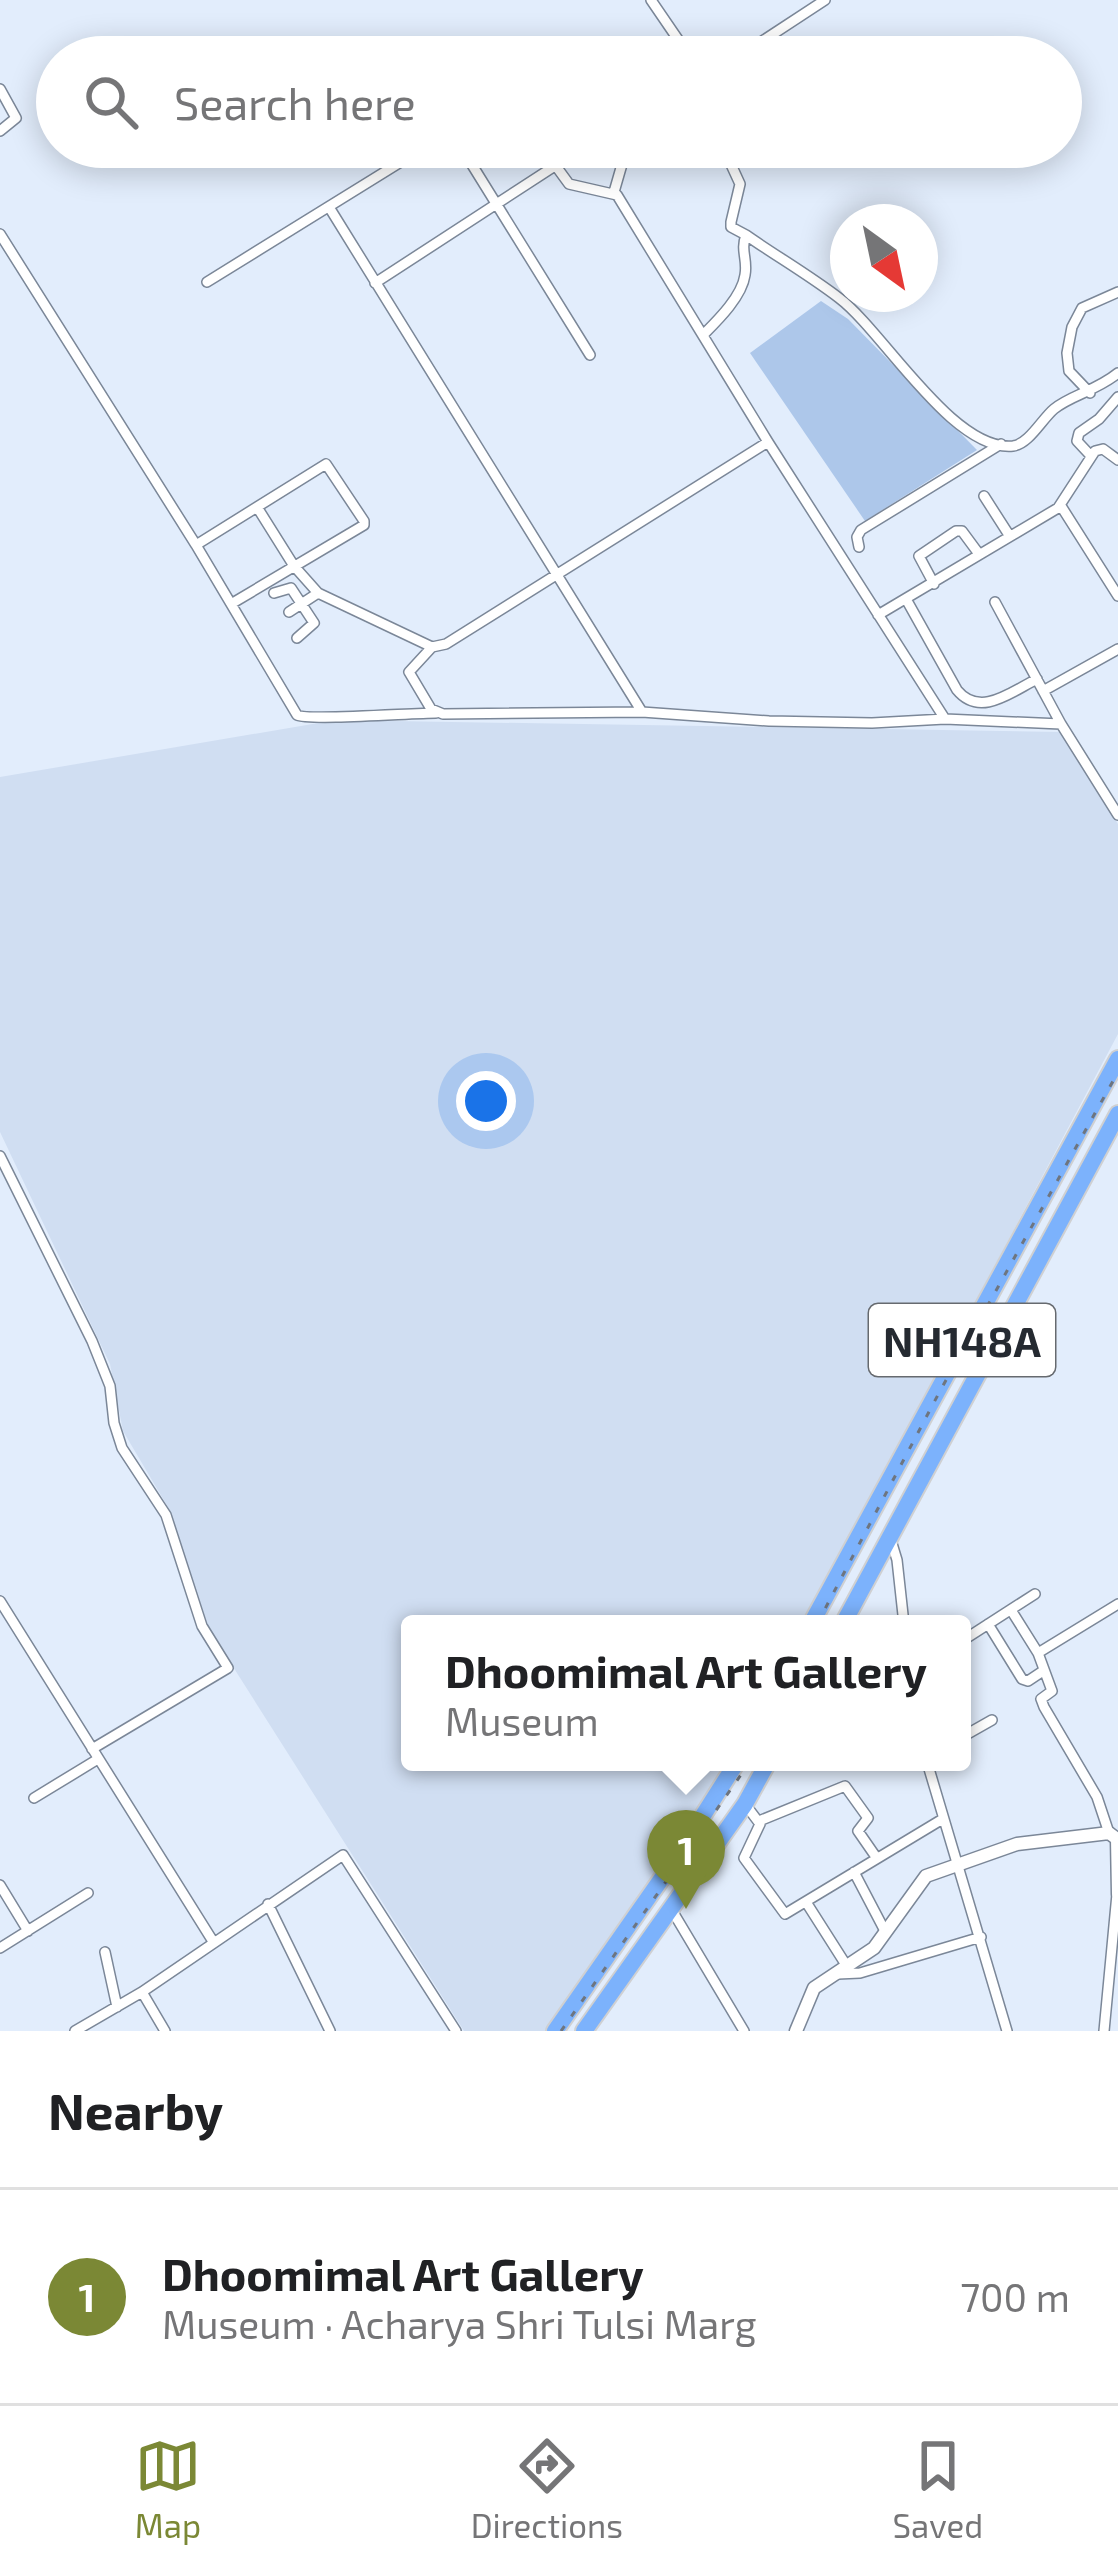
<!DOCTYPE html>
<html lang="en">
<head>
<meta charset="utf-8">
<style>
  :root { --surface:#fff; --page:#f6f6f6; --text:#202124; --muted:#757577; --line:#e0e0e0; --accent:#7b8835 }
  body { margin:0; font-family:"Exo 2",sans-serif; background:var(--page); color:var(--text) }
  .compass { position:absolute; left:830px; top:204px; width:108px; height:108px; border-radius:50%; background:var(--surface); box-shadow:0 6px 30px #0003; rotate:147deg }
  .you { position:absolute; left:486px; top:1101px; width:42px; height:42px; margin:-30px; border:9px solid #fff; border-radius:50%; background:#1a73e8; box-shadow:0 0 0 18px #1a73e833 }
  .badge { display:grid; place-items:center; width:78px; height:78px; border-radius:50%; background:var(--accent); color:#fff; font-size:39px; font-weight:700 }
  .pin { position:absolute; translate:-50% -99px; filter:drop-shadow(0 3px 6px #0008) }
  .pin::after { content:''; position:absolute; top:63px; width:42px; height:36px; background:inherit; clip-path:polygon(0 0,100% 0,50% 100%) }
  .popup { position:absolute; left:401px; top:1615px; width:570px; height:156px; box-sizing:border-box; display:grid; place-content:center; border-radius:12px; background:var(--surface); filter:drop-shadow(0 3px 9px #0005); font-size:39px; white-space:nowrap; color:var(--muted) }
  .popup b { font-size:45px; color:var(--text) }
  .popup::after { content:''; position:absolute; left:50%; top:100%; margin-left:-24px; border:24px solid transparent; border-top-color:var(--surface) }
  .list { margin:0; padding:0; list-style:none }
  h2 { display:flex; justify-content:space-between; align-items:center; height:156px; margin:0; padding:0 48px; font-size:51px }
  h2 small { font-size:39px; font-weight:400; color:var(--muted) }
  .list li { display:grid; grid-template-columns:78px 1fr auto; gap:36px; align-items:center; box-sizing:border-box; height:216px; padding:0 48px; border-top:3px solid var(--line) }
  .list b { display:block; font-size:45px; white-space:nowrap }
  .list p { margin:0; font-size:39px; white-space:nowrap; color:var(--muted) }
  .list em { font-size:39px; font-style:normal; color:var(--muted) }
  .icon { flex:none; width:66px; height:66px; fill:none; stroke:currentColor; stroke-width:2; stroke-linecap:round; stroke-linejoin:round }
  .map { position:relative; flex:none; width:1118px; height:2031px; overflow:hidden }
  .search { position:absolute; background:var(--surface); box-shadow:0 6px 30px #0003; left:36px; right:36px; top:36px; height:132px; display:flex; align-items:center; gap:30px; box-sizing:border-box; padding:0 42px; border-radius:66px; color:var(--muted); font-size:45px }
  .sheet { height:372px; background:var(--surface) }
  nav { display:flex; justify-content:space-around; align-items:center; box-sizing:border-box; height:168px; border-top:3px solid var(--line); background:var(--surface); font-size:33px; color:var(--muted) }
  nav a { display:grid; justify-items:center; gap:6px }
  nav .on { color:var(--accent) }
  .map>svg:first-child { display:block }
  .built { fill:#d0def2 }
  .green { fill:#adc7ea }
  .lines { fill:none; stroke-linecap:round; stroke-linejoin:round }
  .minor-casing { stroke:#7b8798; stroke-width:12 }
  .tertiary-casing { stroke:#7b8798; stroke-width:15 }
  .trunk-casing { stroke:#cfd0d2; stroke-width:20 }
  .minor { stroke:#fff; stroke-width:9 }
  .tertiary { stroke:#fff; stroke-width:12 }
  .trunk { stroke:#7cb2fc; stroke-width:16 }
  .rail { stroke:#6e757f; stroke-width:3; stroke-dasharray:6 12; stroke-linecap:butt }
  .labels { text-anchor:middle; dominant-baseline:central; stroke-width:10; stroke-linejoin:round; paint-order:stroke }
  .shield { fill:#fff; stroke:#666a6f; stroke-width:3 }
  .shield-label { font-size:42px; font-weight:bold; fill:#252a31 }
</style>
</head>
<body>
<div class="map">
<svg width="1118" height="2031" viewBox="0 0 1118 2031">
  <rect width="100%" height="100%" fill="#e2edfc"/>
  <path class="built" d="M336 720 1060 732 1118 824V1034L804 1624H410V1762H730L547 2031H464L209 1629 169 1509 123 1431 110 1364 0 1132V777Z"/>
  <path class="green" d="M821 301 848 319 977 450 865 521 750 353Z"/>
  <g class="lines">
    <defs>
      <path id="minor" d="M651 0 690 57
        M738 57 825 0
        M0 89 16 118 0 131
        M461 147 590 355
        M542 147 569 184 617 195 768 442 945 719
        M677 147 683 156
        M614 192 627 147
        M329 207 642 712
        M0 234 196 545 297 715C309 721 412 713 436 713
        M746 235C776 256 809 275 839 298 883 331 953 452 1013 446 1029 444 1042 419 1054 409 1071 395 1096 391 1118 373
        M207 282 425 147
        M375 283 584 147
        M705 333C719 319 742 296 745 275 748 259 740 251 746 235L731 227V222L740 184 723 147
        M1090 393 1069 371 1067 353 1072 327 1082 308 1118 292
        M768 442 446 644 432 647 409 672 431 709 443 714 642 712 769 721 872 723 945 719 1061 724
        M1091 456 1077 441 1079 433 1099 419 1118 397
        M984 496 1009 535
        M1061 506 1118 596
        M257 507 294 566 318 593 432 647
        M196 545 326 464 364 521V525L231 604
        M859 547 857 537 861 530 1001 444
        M934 584 919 556 956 531H962L979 554
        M274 593 291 588 314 623 297 638
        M906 599 957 690C980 718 1011 692 1037 679
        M995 602 1061 724 1118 815
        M289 612 318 593
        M878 615 1058 508 1095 451 1103 449 1118 460
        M1043 691 1118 649
        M0 1156 92 1341 110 1386 114 1423 122 1448 166 1515 202 1626 228 1668 92 1749
        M890 1537 897 1560 904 1624
        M0 1601 214 1943
        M1011 1610 1038 1653
        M988 1624 1022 1679 1028 1681 1043 1671
        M962 1641 1035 1594
        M962 1737 992 1720
        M927 1762 1007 2031
        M34 1798 98 1759
        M745 1804 760 1824 744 1858 785 1914 941 1820
        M759 1821 845 1786 868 1818 858 1831 876 1857
        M1109 1833 1097 1797 1044 1707 1041 1699 1052 1691 1038 1653 1118 1604
        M854 1872 886 1933
        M0 1885 28 1931
        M806 1902 848 1968
        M268 1904 330 2031
        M670 1907 744 2031
        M0 1948 88 1893
        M105 1952 117 2007
        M838 1974 860 1973 981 1937
        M142 1992 165 2031
        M75 2031 142 1992 343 1855 456 2031
        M1104 2031 1117 1894"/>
      <path id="tertiary" d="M796 2031 814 1988 874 1948 926 1876 1017 1844 1109 1833 1117 1839 1118 1894"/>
      <path id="trunk" d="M811 1624 1118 1059
        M843 1624 1118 1114
        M555 2031 676 1858 737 1762
        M584 2031 745 1804 768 1762"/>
    </defs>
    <use href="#minor" class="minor-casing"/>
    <use href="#tertiary" class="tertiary-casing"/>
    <use href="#trunk" class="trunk-casing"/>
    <use href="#minor" class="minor"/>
    <use href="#tertiary" class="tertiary"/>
    <use href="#trunk" class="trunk"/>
    <path class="rail" d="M817 1624 940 1391 1118 1072
      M561 2031 750 1762"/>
  </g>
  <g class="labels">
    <rect class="shield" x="869" y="1304" width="186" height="72" rx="9"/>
    <g class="shield-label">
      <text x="962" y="1340">NH148A</text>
    </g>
  </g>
</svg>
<svg class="compass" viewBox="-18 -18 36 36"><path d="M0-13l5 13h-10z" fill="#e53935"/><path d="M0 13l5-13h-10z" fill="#757577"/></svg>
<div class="you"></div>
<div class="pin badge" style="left:686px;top:1909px">1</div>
<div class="popup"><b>Dhoomimal Art Gallery</b>Museum</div>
<div class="search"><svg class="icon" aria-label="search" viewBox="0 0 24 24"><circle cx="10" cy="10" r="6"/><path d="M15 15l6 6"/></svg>Search here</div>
</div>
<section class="sheet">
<h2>Nearby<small></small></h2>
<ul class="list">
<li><span class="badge">1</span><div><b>Dhoomimal Art Gallery</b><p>Museum · Acharya Shri Tulsi Marg</p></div><em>700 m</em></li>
</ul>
</section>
<nav>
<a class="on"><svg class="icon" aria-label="map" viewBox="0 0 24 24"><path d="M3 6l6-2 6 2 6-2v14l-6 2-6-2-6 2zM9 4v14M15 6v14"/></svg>Map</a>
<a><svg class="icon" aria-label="directions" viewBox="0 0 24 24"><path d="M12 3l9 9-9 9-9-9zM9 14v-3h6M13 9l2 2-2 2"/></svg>Directions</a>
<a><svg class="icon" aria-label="saved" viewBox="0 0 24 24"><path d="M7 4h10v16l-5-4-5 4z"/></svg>Saved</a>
</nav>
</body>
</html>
